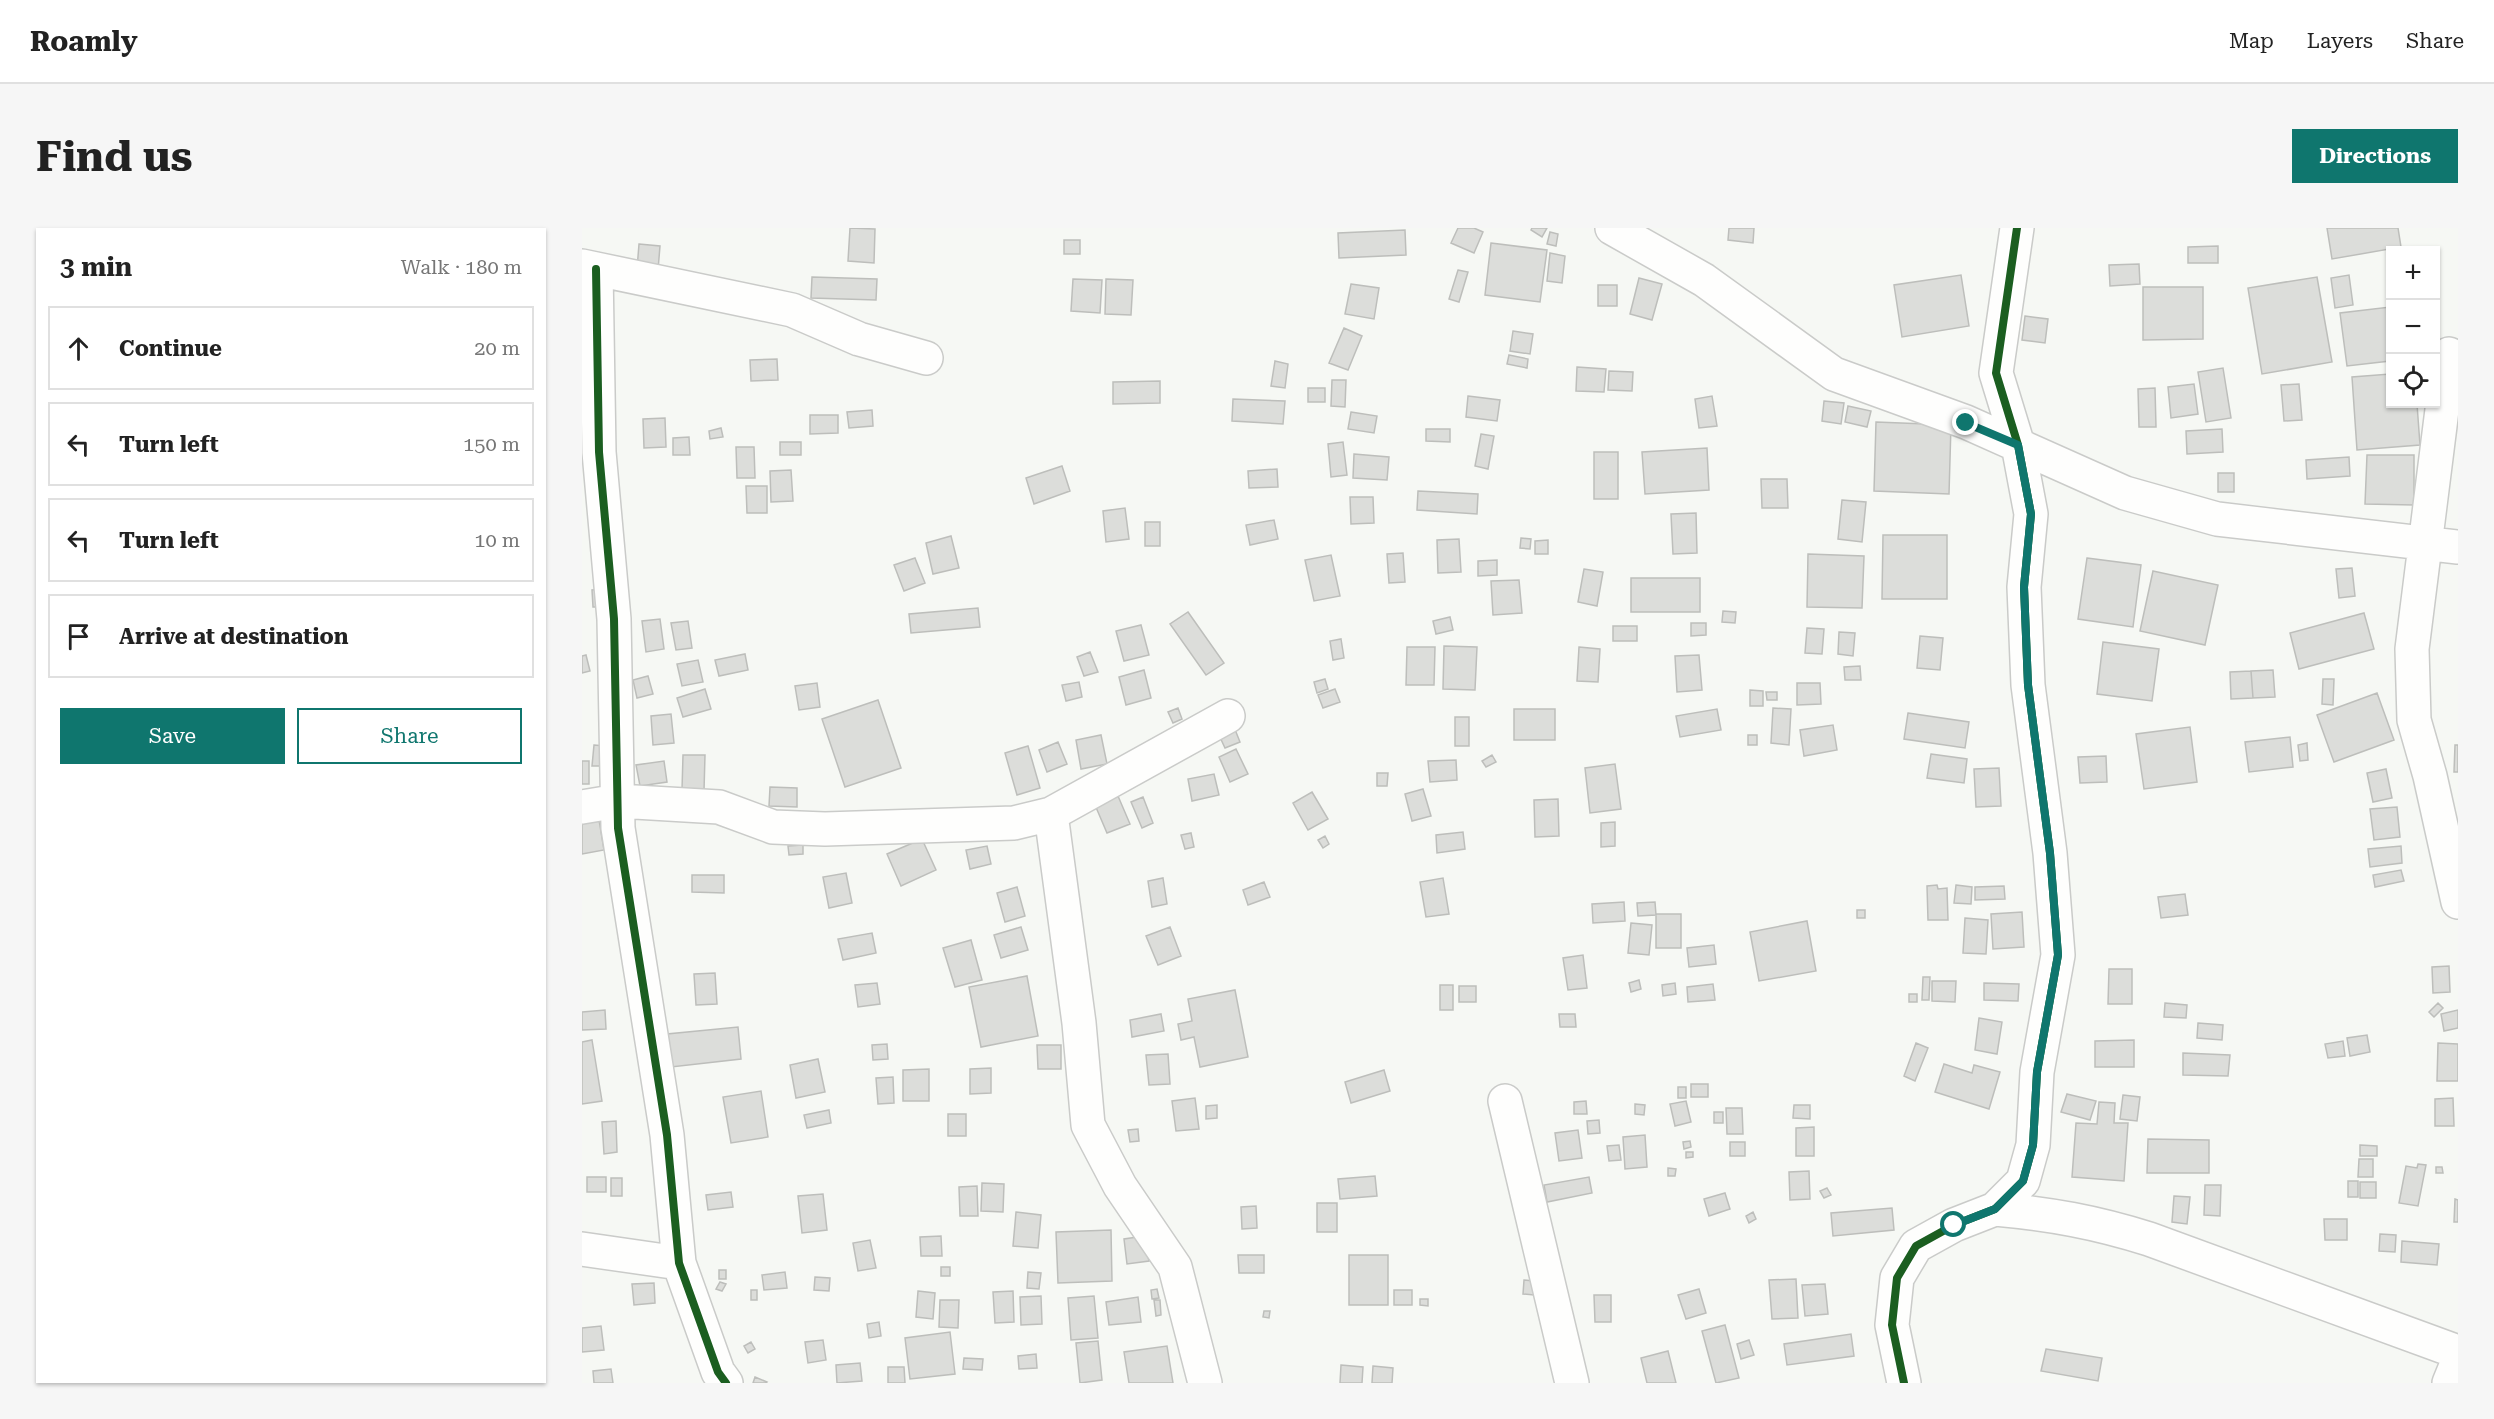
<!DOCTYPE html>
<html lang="en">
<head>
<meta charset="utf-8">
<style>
  :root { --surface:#fff; --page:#f6f6f6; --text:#222; --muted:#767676; --line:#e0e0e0; --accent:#0f766e }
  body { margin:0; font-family:"Roboto Serif",serif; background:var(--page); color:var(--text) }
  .controls { position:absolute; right:18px; top:18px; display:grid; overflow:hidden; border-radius:0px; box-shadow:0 2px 4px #0004 }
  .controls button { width:54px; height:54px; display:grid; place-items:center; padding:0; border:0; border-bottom:2px solid var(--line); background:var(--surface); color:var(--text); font:30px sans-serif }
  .stop { position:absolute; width:18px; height:18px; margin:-14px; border:4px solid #0f766e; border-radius:50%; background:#fff }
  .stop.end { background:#0f766e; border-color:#fff; box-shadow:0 2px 6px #0008 }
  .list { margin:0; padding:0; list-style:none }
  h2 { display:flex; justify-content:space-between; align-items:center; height:78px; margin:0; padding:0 24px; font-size:26px }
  h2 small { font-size:20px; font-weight:400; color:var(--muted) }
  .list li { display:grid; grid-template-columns:39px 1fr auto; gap:18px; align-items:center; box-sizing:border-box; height:84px; margin:0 12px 12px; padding:0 12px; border:2px solid var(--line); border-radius:0px }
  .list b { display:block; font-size:22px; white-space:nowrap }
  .list em { font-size:20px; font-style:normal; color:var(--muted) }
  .actions { display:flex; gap:12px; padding:18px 24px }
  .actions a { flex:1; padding:14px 0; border:2px solid var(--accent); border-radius:0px; text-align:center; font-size:21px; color:var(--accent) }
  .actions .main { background:var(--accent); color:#fff }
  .icon { flex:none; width:33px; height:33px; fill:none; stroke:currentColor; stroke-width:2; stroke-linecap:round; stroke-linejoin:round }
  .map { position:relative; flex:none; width:1876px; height:1155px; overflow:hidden; border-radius:0px }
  header { display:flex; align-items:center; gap:36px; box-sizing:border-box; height:84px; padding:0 30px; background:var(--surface); border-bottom:2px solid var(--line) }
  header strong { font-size:28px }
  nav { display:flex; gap:33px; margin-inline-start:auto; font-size:21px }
  .intro { display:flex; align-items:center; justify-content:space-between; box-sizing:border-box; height:144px; padding:0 36px }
  h1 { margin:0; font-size:42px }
  .button { padding:15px 27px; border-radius:0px; background:var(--accent); color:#fff; font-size:21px; font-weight:700 }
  main { display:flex; gap:36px; padding:0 36px }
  aside { flex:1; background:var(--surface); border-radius:0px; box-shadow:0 2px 4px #0004 }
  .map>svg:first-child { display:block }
  .building { fill:#dcddda; stroke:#bdbebb; stroke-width:1.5 }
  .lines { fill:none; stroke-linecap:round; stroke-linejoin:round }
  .minor-casing { stroke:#cacbc9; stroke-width:36 }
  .minor { stroke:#fefefd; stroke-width:33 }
  .cycleway-casing { stroke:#fff; stroke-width:11 }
  .cycleway { stroke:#1b5e20; stroke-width:8 }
  .route { stroke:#0f766e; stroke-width:8 }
</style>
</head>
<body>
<header>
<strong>Roamly</strong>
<nav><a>Map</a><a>Layers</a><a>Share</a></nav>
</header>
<div class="intro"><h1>Find us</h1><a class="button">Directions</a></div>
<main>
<aside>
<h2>3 min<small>Walk · 180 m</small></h2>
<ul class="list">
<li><svg class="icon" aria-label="ahead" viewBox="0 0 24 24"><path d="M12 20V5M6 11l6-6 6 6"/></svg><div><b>Continue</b></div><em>20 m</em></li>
<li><svg class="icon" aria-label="left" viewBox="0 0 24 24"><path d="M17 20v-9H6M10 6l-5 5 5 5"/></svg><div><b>Turn left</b></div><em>150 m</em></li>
<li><svg class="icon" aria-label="left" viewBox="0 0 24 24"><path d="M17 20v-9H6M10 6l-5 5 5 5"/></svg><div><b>Turn left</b></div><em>10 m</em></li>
<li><svg class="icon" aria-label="arrive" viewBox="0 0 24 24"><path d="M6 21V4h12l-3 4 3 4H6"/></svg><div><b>Arrive at destination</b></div></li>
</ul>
<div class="actions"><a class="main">Save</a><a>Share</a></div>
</aside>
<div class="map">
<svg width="1876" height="1155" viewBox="0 0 1876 1155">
  <rect width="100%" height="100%" fill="#f6f8f4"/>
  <path class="building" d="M268 0 293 1 292 35 266 33Z
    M876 0H892L901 4 892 25 869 15Z
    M950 0H965L960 9 949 2Z
    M1147 0H1172L1171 15 1146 12Z
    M1745 0H1816L1819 19 1750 31Z
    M823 2 824 27 757 30 756 5Z
    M968 4 976 6 974 18 965 16Z
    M482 12H498V26H482Z
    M909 15 965 22 958 74 903 67Z
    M57 16 78 18 76 42 55 41Z
    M1636 18V35H1606V19Z
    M968 25 983 28 980 55 965 53Z
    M1557 36 1558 56 1528 58 1527 37Z
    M876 42 886 44 877 74 867 71Z
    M1379 47 1387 98 1320 109 1312 57Z
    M1767 47 1771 77 1753 80 1749 50Z
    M230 49 295 51 294 72 229 70Z
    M1735 49 1750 134 1680 146 1666 60Z
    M1057 50 1080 56 1070 92 1048 86Z
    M491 51 520 52 518 85 489 83Z
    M524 51 551 52 549 87 523 86Z
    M769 56 797 60 792 91 763 86Z
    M1016 57H1035V78H1016Z
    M1561 59H1621V111L1561 112Z
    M1808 79V133L1765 138 1758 85Z
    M1443 88 1466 91 1463 115 1440 112Z
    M762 100 780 108 766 142 747 135Z
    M931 103 951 106 948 126 928 123Z
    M927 127 946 131 945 140 925 136Z
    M195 131 196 152 169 153 168 132Z
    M693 133 706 136 703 160 689 158Z
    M995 139 1024 141 1022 164 994 163Z
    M1641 140 1649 190 1624 194 1616 144Z
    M1027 143 1051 144 1050 163 1026 162Z
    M1808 146V176H1835L1838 217 1775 222 1770 149Z
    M750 152H764L763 179 749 178Z
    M578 153V175L531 176V154Z
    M1612 156 1616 186 1589 190 1586 159Z
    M1717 156 1720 192 1702 193 1699 157Z
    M726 160H743V174H726Z
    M1573 160 1574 199H1557L1556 161Z
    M886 168 918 172 915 193 884 189Z
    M1130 168 1135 198 1117 200 1113 171Z
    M651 171 703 173 701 196 650 193Z
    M1242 173 1262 175 1259 196 1240 193Z
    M1266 178 1289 183 1285 199 1263 194Z
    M290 182 291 198 267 200 265 184Z
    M769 184 795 188 792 205 766 201Z
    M228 187H256V205L228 206Z
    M83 190 84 219 62 220 61 191Z
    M1294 194 1369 197 1367 266 1292 263Z
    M139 200 141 209 128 211 127 203Z
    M844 201H868V214L844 213Z
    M1640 201 1641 224 1605 226 1604 203Z
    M899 206 912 208 906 241 893 238Z
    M107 209 108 227H91V210Z
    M198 214H219V227H198Z
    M761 214 765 247 749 249 746 216Z
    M154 219H172L173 250H155Z
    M1125 220 1127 262 1063 266 1060 224Z
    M1012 224H1036V271H1012Z
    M772 226 807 229 805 252 771 250Z
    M1785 227H1832V277L1783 276Z
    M1767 229 1768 248 1725 251 1724 232Z
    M480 238 488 263 452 276 444 250Z
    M695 241 696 259 667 260 666 243Z
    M209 242 211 273 189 274 188 243Z
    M1636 245H1652V264H1636Z
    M1179 251H1205L1206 280H1180Z
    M164 258H185V285H165Z
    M836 263 896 266 895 286 835 282Z
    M768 269H791L792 295 769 296Z
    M1260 272 1284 274 1280 314 1256 311Z
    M543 280 547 311 524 314 521 283Z
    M1114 285 1115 325 1091 326 1089 286Z
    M692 292 696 311 668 317 664 297Z
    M563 294H578V318H563Z
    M1301 307H1365V371H1300Z
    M369 308 377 340 351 346 344 315Z
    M939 310 949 311 948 321 938 320Z
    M877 311 879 344 856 345 855 312Z
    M966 312V326H953V313Z
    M821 325 823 354 807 355 805 326Z
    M1226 326 1282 328 1280 380 1225 379Z
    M749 327 758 368 732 373 723 332Z
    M333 330 343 355 322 363 312 337Z
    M1505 330 1559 337 1551 399 1496 391Z
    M915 332V347L896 348V333Z
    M1770 340 1773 368 1757 370 1754 341Z
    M1002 341 1021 344 1015 378 996 374Z
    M1571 343 1636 357 1623 417 1558 403Z
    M1049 350H1118V384H1049Z
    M937 352 940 385 911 387 909 353Z
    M20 361V379H11L10 362Z
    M396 380 398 399 329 405 327 386Z
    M1141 383 1154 384 1153 395 1140 394Z
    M606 384 642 435 624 447 588 396Z
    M1782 385 1792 421 1717 441 1708 405Z
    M868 389 871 402 854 406 851 393Z
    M78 391 82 421 64 424 60 393Z
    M106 393 110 420 94 422 89 395Z
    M1109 395H1124V407L1109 408Z
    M559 397 567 427 542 433 534 403Z
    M1031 398H1055V413H1031Z
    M1225 400 1242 401 1240 426 1223 425Z
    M1257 404 1273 405 1271 428 1256 426Z
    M1338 408 1361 410 1358 442 1335 440Z
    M759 411 762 430 751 432 748 413Z
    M1521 414 1577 421 1570 473 1515 466Z
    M862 418 895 419 893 462 861 461Z
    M825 419H853L852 457H824Z
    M997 419 1018 421 1016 454 995 453Z
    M508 424 516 444 502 448 495 429Z
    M163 426 166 442 137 448 133 432Z
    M4 427 8 443 0 445V428Z
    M1117 427 1120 462 1095 464 1093 428Z
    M116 432 121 454 100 458 95 436Z
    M1278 438 1279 452H1263L1262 439Z
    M562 442 569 470 544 477 537 449Z
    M1691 442 1693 469 1671 470 1669 443Z
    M1669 443 1671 470 1649 471 1648 444Z
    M66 448 71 466 55 470 51 452Z
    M743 451 746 461 735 465 732 454Z
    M1741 451H1752L1751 477 1740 476Z
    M497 454 500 469 484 473 480 457Z
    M235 455 238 479 217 482 213 458Z
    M1215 455H1238L1239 476 1215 477Z
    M123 461 129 481 101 489 95 470Z
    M753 461 758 474 741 480 736 467Z
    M1168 462 1181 463V478H1168Z
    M1184 464H1195V472H1185Z
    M1795 465 1812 512 1752 534 1735 487Z
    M296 472 319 540 263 559 240 491Z
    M596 480 600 491 591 495 586 484Z
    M1191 480 1209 481 1207 517 1189 515Z
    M932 481H973V512H932Z
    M1135 481 1139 502 1098 509 1094 488Z
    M1326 485 1387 494 1383 520 1322 511Z
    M89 486 92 515 71 517 69 488Z
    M873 489H887V518H873Z
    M1251 497 1255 522 1222 528 1218 502Z
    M652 499 658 514 643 520 636 505Z
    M1608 499 1615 554 1562 561 1554 506Z
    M519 507 525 536 499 541 494 512Z
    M1166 507H1175V517H1166Z
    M1708 509 1711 539 1667 544 1663 514Z
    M476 514 485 536 465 544 457 522Z
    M1725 515 1726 532 1718 533 1716 517Z
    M12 517 23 518 22 538H10Z
    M1873 517H1876V544H1872Z
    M446 518 458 560 435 567 423 525Z
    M654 521 666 546 648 554 637 529Z
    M1349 526 1385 531 1382 555 1345 550Z
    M101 527H123L122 563 100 562Z
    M910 527 914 534 904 539 900 533Z
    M1524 528 1525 554 1498 555 1496 529Z
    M874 532 875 552 848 554 846 533Z
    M0 533H7V556H0Z
    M82 533 85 554 58 558 54 537Z
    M1033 536 1039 581 1008 585 1003 540Z
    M1417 540 1419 578 1394 579 1392 541Z
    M1804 541 1810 570 1791 574 1785 545Z
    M795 545H806L805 558H795Z
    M632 546 637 567 610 573 606 551Z
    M188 559 215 560V579L187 578Z
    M841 561 849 588 830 593 823 566Z
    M730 564 746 591 726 602 711 575Z
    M536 568 548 596 525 605 513 577Z
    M561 569 571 595 560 600 549 574Z
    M976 571 977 608 953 609 952 572Z
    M1815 579 1818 609 1792 612 1788 581Z
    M17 592 22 622 0 626V594Z
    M1033 594V618L1019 619V595Z
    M881 604 883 621 855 625 854 607Z
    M609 605 612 619 603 621 599 607Z
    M743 608 747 616 741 620 736 612Z
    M340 611 354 642 319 658 305 626Z
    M221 617V626L207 627 206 618Z
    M405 618 409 636 388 641 384 622Z
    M1819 618 1820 635 1788 639 1786 621Z
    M1819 642 1822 653 1793 659 1791 647Z
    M264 645 270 675 247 680 241 649Z
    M110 647H142V665L110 664Z
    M581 650 585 676 570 679 566 653Z
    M861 650 867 686 844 689 838 654Z
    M682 654 688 669 666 677 661 662Z
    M1355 657 1356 661 1365 660 1366 692H1346L1345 658Z
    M1374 657 1390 659 1389 676 1372 675Z
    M1422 658 1423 671 1393 672V659Z
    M435 659 443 688 423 694 415 665Z
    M1603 666 1606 687 1579 690 1576 669Z
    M1042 674 1043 693 1011 695 1010 676Z
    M1073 674 1074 687 1056 688 1055 675Z
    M1275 682H1283V690H1275Z
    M1440 684 1442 719 1411 721 1409 686Z
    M1074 686H1099V720H1074Z
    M1383 690 1406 692 1404 726 1381 725Z
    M1225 693 1234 743 1177 753 1168 704Z
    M1049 695 1070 697 1067 727 1046 725Z
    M439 699 446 722 419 730 412 707Z
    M588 699 599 728 576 737 564 708Z
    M290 705 294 725 261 732 256 711Z
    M389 712 400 752 373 759 361 720Z
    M1132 717 1134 736 1107 739 1105 720Z
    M1001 727 1005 760 986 762 981 730Z
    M1867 738 1868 764 1851 765 1850 739Z
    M1527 741H1550V776H1526Z
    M133 745 135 776 114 777 112 746Z
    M445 748 456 808 399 819 387 759Z
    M1341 749H1348L1347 772H1340Z
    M1057 752 1059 761 1049 764 1047 755Z
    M1350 753H1374L1373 774 1350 773Z
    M295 755 298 776 276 779 273 757Z
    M1093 755 1094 766 1081 768 1080 757Z
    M1402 755 1437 756 1436 773 1402 772Z
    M1131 756 1133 772 1106 774 1105 759Z
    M858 757H871V782H858Z
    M877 758H894V774H877Z
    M653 762 666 829 618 839 612 809 599 812 596 796 610 793 606 771Z
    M1327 766H1335V774H1327Z
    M1583 775 1605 777 1604 790 1582 789Z
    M1856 775 1861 780 1852 789 1847 784Z
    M23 782 24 801 0 802V784Z
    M1876 782V800L1862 803 1859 786Z
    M579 786 582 803 550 809 548 792Z
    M977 786H993L994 799H978Z
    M1397 790 1420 794 1415 826 1393 822Z
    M1616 795 1641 797 1640 812 1615 810Z
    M156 799 159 831 89 839 85 806Z
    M1785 807 1788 824 1768 828 1765 810Z
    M10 812 20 873 0 876V814Z
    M1552 812V839H1513V813Z
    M1761 813 1763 828 1746 830 1743 816Z
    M1334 815 1346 820 1333 853 1322 848Z
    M1856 815 1876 816V853H1855Z
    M305 816 306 831 291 832 290 817Z
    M455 817H479V841H456Z
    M1601 825 1648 827 1646 848 1601 847Z
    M586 826 588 856 567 857 564 827Z
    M236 831 243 864 214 870 208 837Z
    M1362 836 1390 845 1392 837 1418 844 1407 881 1353 864Z
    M409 840V865L388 866V841Z
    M347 841V873H321V842Z
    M802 842 808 863 769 875 763 854Z
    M311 849 312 875 296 876 294 850Z
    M1109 856H1126V869H1109Z
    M1096 859H1104V870H1096Z
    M179 863 186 909 149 915 141 869Z
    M1485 866 1514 873 1508 892 1479 884Z
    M1541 867 1558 869 1555 893 1538 891Z
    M613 870 617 901 594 903 590 873Z
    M1871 870 1872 898H1853V871Z
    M1004 873 1005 886H992V874Z
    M1104 873 1109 894 1093 898 1088 876Z
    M1517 874 1533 875 1532 895H1546L1542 953 1490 949 1494 895 1515 896Z
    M1053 876 1063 877 1062 887 1053 886Z
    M635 877V890L624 891V878Z
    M1212 877H1228V891L1211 890Z
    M1144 880H1160L1161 906H1145Z
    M247 882 249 895 225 900 222 887Z
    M1132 884H1141V895H1132Z
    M366 886H384V908H366Z
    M1017 892 1018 905 1006 906 1005 893Z
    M34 893 35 924 22 926 20 894Z
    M1232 899V928H1214V900Z
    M556 901 557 913 548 914 546 902Z
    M996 902 1000 930 977 933 973 905Z
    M1063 907 1065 939 1043 941 1041 909Z
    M1566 911 1627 912V945H1565Z
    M1108 913 1109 919 1102 921 1101 914Z
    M1148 914H1163V928H1148Z
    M1037 917 1039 932 1027 933 1025 918Z
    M1778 917 1795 918V928H1778Z
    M1104 924H1111V929L1104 930Z
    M1777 931H1791V949H1776Z
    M1836 936 1844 937 1836 978 1817 975 1824 938 1835 940Z
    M1854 939H1860L1861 945H1854Z
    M1086 940 1094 941 1093 948H1086Z
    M1227 943 1228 971 1208 972 1207 944Z
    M793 948 795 968 758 971 756 951Z
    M5 949H24V964H5Z
    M1007 949 1010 965 965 974 962 957Z
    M29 950H40V968H29Z
    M1766 953H1776V969H1766Z
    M1778 954H1794V970H1778Z
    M400 955 422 956 421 984 399 983Z
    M1623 957H1639L1638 988 1622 987Z
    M395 958 396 988H378L377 959Z
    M1245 960 1249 967 1242 970 1238 963Z
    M149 964 151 979 126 982 124 967Z
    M1143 965 1148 981 1127 988 1122 971Z
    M241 966 245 1002 220 1005 216 968Z
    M1592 968 1608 969 1605 996 1590 994Z
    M1873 971 1876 972V994H1872Z
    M735 975H755V1004H735Z
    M674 978 675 1000 660 1001 659 979Z
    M1310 980 1312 1002 1251 1008 1249 985Z
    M434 984 459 987 456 1020 431 1018Z
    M1171 984 1174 991 1167 995 1164 988Z
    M1742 991H1765V1012H1743Z
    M529 1002 530 1053 476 1055 474 1004Z
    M1798 1006 1814 1007 1813 1024 1797 1023Z
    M359 1008 360 1028H339L338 1009Z
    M562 1008 567 1033 545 1036 542 1011Z
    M288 1012 294 1040 276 1043 271 1015Z
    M1820 1013 1857 1016 1855 1037 1819 1034Z
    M656 1027H682V1045H657Z
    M767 1027H806V1077H767Z
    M359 1039H368V1048H359Z
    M137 1042H144V1051H137Z
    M203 1044 205 1060 182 1062 180 1047Z
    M446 1044 459 1045 457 1061 445 1060Z
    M233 1049 248 1050 247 1063 232 1062Z
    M1214 1051 1216 1090 1190 1091 1187 1052Z
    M942 1052 953 1053 952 1067 941 1066Z
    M138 1054 144 1056 140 1063 134 1061Z
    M72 1055 73 1075 52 1077 50 1056Z
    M1243 1056 1246 1086 1223 1088 1220 1057Z
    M575 1061 577 1070 570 1071 569 1062Z
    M1117 1061 1124 1085 1104 1091 1096 1067Z
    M169 1062H175V1072H169Z
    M812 1062H830V1077H812Z
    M336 1063 353 1065 351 1091 334 1089Z
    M431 1063 432 1094 413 1095 411 1064Z
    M1012 1067H1029V1094H1013Z
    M459 1068 460 1096 439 1097 438 1069Z
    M512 1068 516 1110 489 1112 486 1070Z
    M556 1069 559 1094 527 1097 524 1074Z
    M838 1071H846V1078L838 1077Z
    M358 1072H377L376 1100 357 1099Z
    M572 1072H578L579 1087 574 1088Z
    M682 1083H688L687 1090 681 1089Z
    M297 1094 299 1108 287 1110 285 1096Z
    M1143 1097 1157 1150 1134 1155 1120 1103Z
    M19 1098 22 1122 0 1124V1100Z
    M368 1104 373 1146 328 1151 323 1110Z
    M1269 1106 1272 1128 1205 1137 1202 1116Z
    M241 1112 244 1132 226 1135 223 1114Z
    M1167 1112 1172 1127 1159 1131 1155 1116Z
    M516 1113 520 1152 498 1155 494 1115Z
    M169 1114 173 1121 166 1125 162 1118Z
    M585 1118 591 1155H547L542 1124Z
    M1464 1121 1520 1130 1516 1153 1459 1143Z
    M1086 1123 1094 1155H1065L1059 1130Z
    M454 1126 455 1140 437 1141 436 1128Z
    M382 1130 401 1131 400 1142 381 1141Z
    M278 1135 280 1153 255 1155 254 1137Z
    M759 1137 781 1139 780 1155H758Z
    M791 1138 811 1140 810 1155H790Z
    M306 1139H322L323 1155H306Z
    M29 1141 31 1155H12L11 1143Z
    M173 1149 185 1154 184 1155H171Z"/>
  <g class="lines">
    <defs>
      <path id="minor" d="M1030 0 1122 52 1252 146 1384 194 1543 265 1635 291 1876 319
        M0 38 210 82 277 111 344 130
        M14 41 17 224 32 391 36 600 85 907 97 1035 136 1144 144 1155
        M1867 126 1830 421 1832 492 1848 548 1876 674
        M0 579 36 573 137 579 191 599 243 601 432 595 469 586 646 488
        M469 586 497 795 506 897 538 958 593 1039 623 1155
        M923 873 990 1155
        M1413 981C1468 986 1513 994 1567 1011L1876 1124
        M0 1021 97 1035
        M1322 1155 1310 1097 1315 1050 1334 1018 1372 997 1413 981 1441 953 1451 917 1455 844 1476 727 1468 625 1446 457 1442 359 1449 286 1436 217 1414 145 1435 0
        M1867 1155 1876 1133"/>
    </defs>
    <use href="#minor" class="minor-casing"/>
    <use href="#minor" class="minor"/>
    <defs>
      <path id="cycleway" d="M14 41 17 224 32 391 36 600 85 907 97 1035 136 1144 144 1155
        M1322 1155 1310 1097 1315 1050 1334 1018 1372 997 1413 981 1441 953 1451 917 1455 844 1476 727 1468 625 1446 457 1442 359 1449 286 1436 217 1414 145 1435 0"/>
    </defs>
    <use href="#cycleway" class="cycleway-casing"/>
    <use href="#cycleway" class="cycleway"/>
  </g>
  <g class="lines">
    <path class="route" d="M1372 997 1413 981 1441 953 1451 917 1455 844 1476 727 1468 625 1446 457 1442 359 1449 286 1436 217 1384 195"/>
  </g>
</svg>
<div class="controls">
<button>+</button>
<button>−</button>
<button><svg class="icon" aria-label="locate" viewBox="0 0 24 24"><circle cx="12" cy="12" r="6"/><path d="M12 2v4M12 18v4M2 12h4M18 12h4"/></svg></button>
</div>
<div class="stop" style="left:1372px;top:997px"></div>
<div class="stop end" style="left:1384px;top:195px"></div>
</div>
</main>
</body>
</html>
